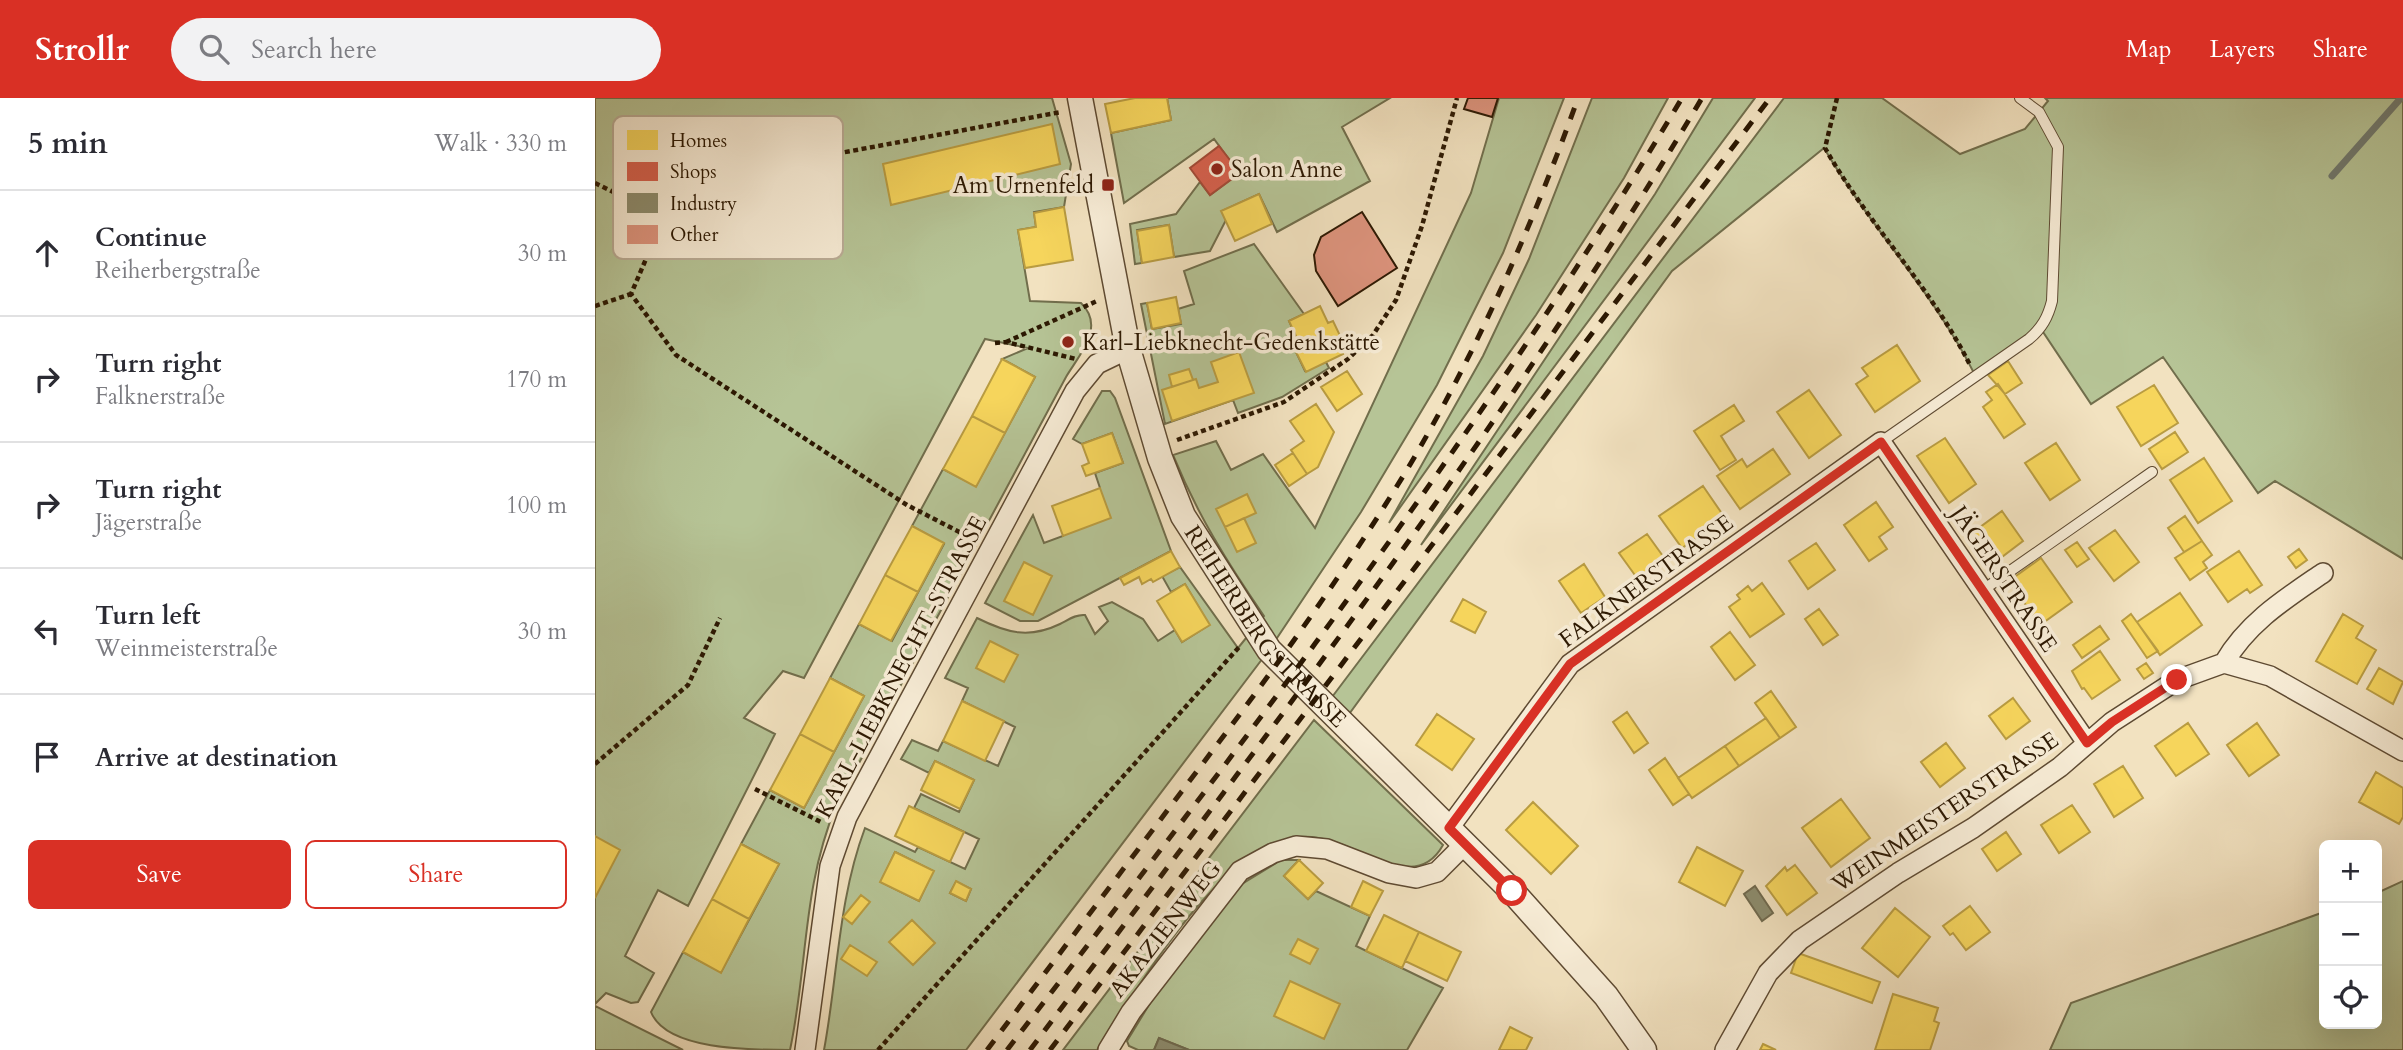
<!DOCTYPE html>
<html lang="en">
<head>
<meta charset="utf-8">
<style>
  :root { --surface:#fff; --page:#f2f2f3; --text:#2b2b33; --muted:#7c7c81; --line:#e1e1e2; --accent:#d93025 }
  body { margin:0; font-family:Cardo,serif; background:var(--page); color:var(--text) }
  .controls { position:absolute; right:21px; bottom:21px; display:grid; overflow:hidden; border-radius:10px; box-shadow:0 7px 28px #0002 }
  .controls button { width:63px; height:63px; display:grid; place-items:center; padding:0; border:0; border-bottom:2px solid var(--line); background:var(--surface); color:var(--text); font:35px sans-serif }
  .stop { position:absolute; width:21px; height:21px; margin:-16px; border:5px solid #d93025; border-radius:50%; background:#fff }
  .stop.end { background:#d93025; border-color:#fff; box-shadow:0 2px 7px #0008 }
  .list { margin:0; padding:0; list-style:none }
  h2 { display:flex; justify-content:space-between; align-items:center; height:91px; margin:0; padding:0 28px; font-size:30px }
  h2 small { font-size:23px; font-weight:400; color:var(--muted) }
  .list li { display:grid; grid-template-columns:46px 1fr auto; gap:21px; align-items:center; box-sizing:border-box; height:126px; padding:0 28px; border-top:2px solid var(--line) }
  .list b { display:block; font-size:26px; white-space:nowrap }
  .list p { margin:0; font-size:23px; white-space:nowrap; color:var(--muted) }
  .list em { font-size:23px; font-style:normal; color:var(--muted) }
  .actions { display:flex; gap:14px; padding:21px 28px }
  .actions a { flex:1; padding:16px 0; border:2px solid var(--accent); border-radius:10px; text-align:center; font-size:24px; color:var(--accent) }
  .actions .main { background:var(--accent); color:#fff }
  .icon { flex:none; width:38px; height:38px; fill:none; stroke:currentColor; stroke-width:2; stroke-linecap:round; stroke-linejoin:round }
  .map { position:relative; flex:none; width:1808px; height:952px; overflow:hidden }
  header { display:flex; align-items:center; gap:42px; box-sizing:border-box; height:98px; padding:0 35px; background:var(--accent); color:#fff }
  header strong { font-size:33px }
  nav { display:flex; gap:38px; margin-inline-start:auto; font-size:24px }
  .search { width:490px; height:63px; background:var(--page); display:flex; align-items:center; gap:18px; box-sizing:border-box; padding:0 24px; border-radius:38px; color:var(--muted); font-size:26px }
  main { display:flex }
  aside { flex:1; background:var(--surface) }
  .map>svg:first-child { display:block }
  .green { fill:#b6c496; stroke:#716e4c; stroke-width:2; fill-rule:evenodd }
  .homes { fill:#f6d55c; stroke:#b99c41; stroke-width:2 }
  .shops { fill:#d6604d; stroke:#a34a36; stroke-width:2 }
  .industry { fill:#8c8c6e; stroke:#6f694e; stroke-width:2 }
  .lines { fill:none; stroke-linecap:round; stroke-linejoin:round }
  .stream { stroke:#707a70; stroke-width:7 }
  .building { fill:#de947e; stroke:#2c1802; stroke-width:2 }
  .service-casing { stroke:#5e4a32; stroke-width:12 }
  .minor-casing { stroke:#5e4a32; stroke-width:22 }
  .tertiary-casing { stroke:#5e4a32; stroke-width:27 }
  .path { stroke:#2c1802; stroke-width:4.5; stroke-dasharray:5 3.5; stroke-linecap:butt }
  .service { stroke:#f7ecd6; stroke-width:10 }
  .minor { stroke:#f7ecd6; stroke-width:19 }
  .tertiary { stroke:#f7ecd6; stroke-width:24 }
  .rail { stroke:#2c1802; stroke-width:5; stroke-dasharray:12 12; stroke-linecap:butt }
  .route { stroke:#d93025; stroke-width:9 }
  .poi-dot { fill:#8f2418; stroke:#f7ecd6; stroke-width:2.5 }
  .labels { text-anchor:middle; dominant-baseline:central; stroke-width:7; stroke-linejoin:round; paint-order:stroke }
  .poi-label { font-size:23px; fill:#2c1802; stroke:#f7ecd6; text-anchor:start }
  .street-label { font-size:23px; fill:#2c1802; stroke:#f7ecd6 }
  .key { fill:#f7ecd6; stroke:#baac96; stroke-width:2 }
  .key-label { font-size:19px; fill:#2c1802 }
</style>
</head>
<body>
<header>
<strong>Strollr</strong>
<div class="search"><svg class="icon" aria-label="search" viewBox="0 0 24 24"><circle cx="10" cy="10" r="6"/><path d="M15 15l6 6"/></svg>Search here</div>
<nav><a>Map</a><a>Layers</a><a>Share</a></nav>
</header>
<main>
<aside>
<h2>5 min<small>Walk · 330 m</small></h2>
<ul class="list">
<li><svg class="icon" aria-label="ahead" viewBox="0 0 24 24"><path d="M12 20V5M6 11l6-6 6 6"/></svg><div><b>Continue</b><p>Reiherbergstraße</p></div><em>30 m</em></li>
<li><svg class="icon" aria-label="right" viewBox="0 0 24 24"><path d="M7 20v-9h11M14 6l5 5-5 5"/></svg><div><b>Turn right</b><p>Falknerstraße</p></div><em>170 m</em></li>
<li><svg class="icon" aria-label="right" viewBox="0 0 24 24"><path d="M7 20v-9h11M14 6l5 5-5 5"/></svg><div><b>Turn right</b><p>Jägerstraße</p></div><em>100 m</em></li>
<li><svg class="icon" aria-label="left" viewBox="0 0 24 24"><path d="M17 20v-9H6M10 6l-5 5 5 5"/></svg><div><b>Turn left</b><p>Weinmeisterstraße</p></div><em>30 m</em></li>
<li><svg class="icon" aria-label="arrive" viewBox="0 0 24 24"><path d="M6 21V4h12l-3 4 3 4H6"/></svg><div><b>Arrive at destination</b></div></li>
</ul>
<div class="actions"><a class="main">Save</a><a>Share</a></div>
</aside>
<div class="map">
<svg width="1808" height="952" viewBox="0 0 1808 952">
  <rect width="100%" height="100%" fill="#f2e2c0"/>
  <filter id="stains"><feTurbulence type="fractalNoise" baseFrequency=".00286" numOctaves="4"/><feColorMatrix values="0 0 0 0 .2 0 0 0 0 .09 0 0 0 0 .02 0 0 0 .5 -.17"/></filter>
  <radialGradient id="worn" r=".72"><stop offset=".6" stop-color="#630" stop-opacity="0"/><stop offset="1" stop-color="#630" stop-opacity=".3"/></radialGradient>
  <path class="green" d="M0 0H457L476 66 469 109 439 114 441 129 423 132 435 203 486 205C511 229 484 257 471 279L241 708C207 791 213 867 195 952 154 952 71 952 56 914L88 854 126 874 184 766 146 746 175 692 209 710 269 598 235 580 264 526 297 543 349 446 317 428 348 371 381 388 440 279 407 261 433 250 390 241 209 580 188 573 149 620 180 636 93 808 63 792 30 858 59 875 43 904 36 905 11 895 0 906Z
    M572 0H795L747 29 775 83 682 134 664 96 627 113 631 122 615 153 579 159 574 127 542 132 547 165 540 166 535 126 581 116 605 84 615 97 644 75 619 41 529 105 516 35 576 22Z
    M904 0H969L908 155 842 287 766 414 674 552 371 952H229C243 877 243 802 270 730L320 754 323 749 370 771 384 741 319 710 326 696 364 714 379 682 340 663 334 675 306 661 317 642 343 653 348 643 403 668 420 629 367 603 373 590 350 580 382 520C412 535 434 541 465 526 473 522 481 516 490 517L500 536 513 523 504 509 517 504 548 521 563 543 580 532 587 544 614 527 590 486 576 494 567 478 585 469 643 550 669 518C633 466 602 416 578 357L621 343 636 372 668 356 720 430 876 95ZM300 754 338 773 324 803 286 784ZM361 784 376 791 371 803 355 795Z
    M997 0H1073L1029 80 941 217 794 425 888 258 934 161Z
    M1118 0H1160L826 447 1060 96Z
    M1189 0H1287L1365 56 1430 31 1453 3 1450 0H1808V461L1680 383 1663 395 1568 259 1496 306 1446 231 1380 277C1339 195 1275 129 1229 50L1077 173 749 623 731 607Z
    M659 146 709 216 694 223 707 251 701 254 710 273 731 264 734 270 687 299 643 315 638 302 570 326 546 206 552 205 557 231 586 226 583 211 599 206 589 173Z
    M507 293H515L520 300 576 453 443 523H425L390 505 438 417 449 445 468 438 505 390 500 375 528 365 517 335 487 346 478 341Z
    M719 622 848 747C817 803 755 733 705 739 622 749 546 887 502 952H468Z
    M686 762H704L689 778 713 801 721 793 775 818 761 848 848 890 812 952H594L564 940 559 952H543L534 948 532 943 574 874 642 789Z
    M1808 783V952H1455L1476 905 1729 814V926H1782V795Z
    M0 908 88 952H0Z"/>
  <path class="homes" d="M540 0H572L576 22 516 35 510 6Z
    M457 26 465 66 296 107 288 66Z
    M664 96 677 126 640 143 626 113Z
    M469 109 478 162 430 170 423 132 441 129 439 115Z
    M574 127 579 159 547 165 542 133Z
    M581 199 586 225 557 231 552 205Z
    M725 208 733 225 738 223 749 246 744 248 748 256 711 274 701 254 707 251 694 223Z
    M1302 247 1325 283 1280 314 1261 286 1273 278 1267 270Z
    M644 254 659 295 577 323 567 292 601 281 604 290 623 284 616 264Z
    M407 261 440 279 410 335 377 318Z
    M1413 263 1427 285 1410 296 1393 277Z
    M594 271 598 282 577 289 574 277Z
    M752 273 767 296 742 313 726 289Z
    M1403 286 1430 326 1409 340 1388 309 1397 302 1391 294Z
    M1559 287 1583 325 1546 348 1522 309Z
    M1214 292 1246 337 1214 360 1182 314Z
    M721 306 739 334 723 369 712 376 696 352 709 343 695 323Z
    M1139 307 1149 323 1126 338 1141 362 1125 372 1099 333Z
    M377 318 410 335 381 389 348 371Z
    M1580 334 1593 354 1567 371 1554 351Z
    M517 335 528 365 491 378 487 368 494 365 487 346Z
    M1350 340 1381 386 1354 405 1322 358Z
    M1461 345 1485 382 1455 402 1430 365Z
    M1178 351 1195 376 1145 411 1122 378 1147 361 1152 369Z
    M698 355 712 376 694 388 680 367Z
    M1609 360 1637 403 1603 425 1575 382Z
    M1108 388 1130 420 1087 450 1064 418Z
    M505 390 516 420 468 438 457 408Z
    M652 396 661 415 630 429 621 411Z
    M1281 404 1298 429 1284 439 1292 451 1274 463 1249 427Z
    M1407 413 1428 443 1399 465 1377 435Z
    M1590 418 1607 443 1589 454 1573 430Z
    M649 420 661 445 642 454 630 429Z
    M317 428 349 445 323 494 290 477Z
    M1520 432 1544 464 1519 483 1494 450Z
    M1052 436 1070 461 1042 480 1024 455Z
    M1607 443 1617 457 1608 464 1612 470 1595 482 1580 460Z
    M1482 444 1494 461 1482 469 1470 452Z
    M1221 445 1240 472 1213 491 1194 463Z
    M1704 451 1712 462 1701 470 1693 459Z
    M576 453 585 469 558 484 556 481 547 486 544 479 529 487 525 480Z
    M1644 453 1667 487 1655 495 1652 491 1633 504 1612 474Z
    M1446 460 1477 504 1445 527 1414 483Z
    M429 464 457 478 438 517 409 503Z
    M989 466 1010 499 986 515 964 483Z
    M290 477 323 494 296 543 264 526Z
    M1167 485 1189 516 1155 539 1134 509 1145 501 1142 497 1153 488 1157 493Z
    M590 486 615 527 587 544 562 503Z
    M1585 495 1607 527 1565 557 1542 524Z
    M868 501 891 514 880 535 856 523Z
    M1224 511 1243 537 1228 547 1210 521Z
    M1536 516 1563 553 1552 560 1527 523Z
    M1748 516 1768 528 1761 540 1781 552 1762 586 1721 563Z
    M1505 528 1514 541 1487 560 1478 547Z
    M1135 534 1160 567 1140 582 1116 549Z
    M395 543 423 557 409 584 381 570Z
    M1505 553 1525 582 1497 601 1489 590 1487 591 1477 573Z
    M1551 565 1558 575 1549 581 1542 571Z
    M1784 570 1808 584 1798 606 1772 591Z
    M235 580 269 598 239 654 205 636Z
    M1176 593 1201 629 1185 640 1160 605Z
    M1418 600 1435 623 1411 641 1394 618Z
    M367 603 409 623 390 663 348 643Z
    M1032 614 1053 645 1039 655 1018 624Z
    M842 616 879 641 857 672 821 647Z
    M1171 620 1185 640 1144 668 1130 648Z
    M1593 625 1614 656 1581 678 1560 648Z
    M1662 625 1684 657 1654 678 1632 647Z
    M205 636 239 654 209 710 175 692Z
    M1351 645 1370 670 1345 689 1326 664Z
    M1130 648 1144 668 1097 700 1083 680Z
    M1070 660 1094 696 1078 707 1054 672Z
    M340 663 379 682 365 711 326 692Z
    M1528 668 1548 700 1519 719 1499 686Z
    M1781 674 1808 690V719L1804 726 1764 704Z
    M1246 701 1275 740 1236 769 1207 730Z
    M938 704 983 748 956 776 911 732Z
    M1477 707 1495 734 1464 755 1446 727Z
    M314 708 369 734 355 764 300 738Z
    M1411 734 1426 756 1402 773 1387 751Z
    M0 738 25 752 0 800Z
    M146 746 184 766 154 821 117 801Z
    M1102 749 1148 773 1130 808 1084 784Z
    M300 754 339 773 324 803 285 784Z
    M704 762 728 785 713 801 689 778Z
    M1200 767 1222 795 1192 817 1171 788 1190 769 1192 773Z
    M361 783 376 791 371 803 355 795Z
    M768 783 788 793 775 818 756 809Z
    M266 797 275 804 257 826 248 819Z
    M117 801 154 821 126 875 88 854Z
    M1375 808 1395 834 1371 852 1358 835 1355 837 1348 828Z
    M1300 810 1335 839 1303 879 1267 850Z
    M789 817 824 834 807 870 771 853Z
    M317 822 340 845 318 867 294 844Z
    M824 834 866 854 852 883 810 863Z
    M703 841 723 851 715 866 695 856Z
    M255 847 282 864 272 878 246 861Z
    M1203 855 1285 884 1277 905 1196 875Z
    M695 883 745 906 729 941 679 918Z
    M1298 896 1343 910 1339 923 1344 925 1335 952H1280Z
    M915 929 937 940 931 952H904Z
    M1168 946 1181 952H1165Z"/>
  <path class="shops" d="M624 48 645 75 615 97 595 70Z"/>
  <path class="industry" d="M1160 788 1178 815 1167 823 1149 796Z
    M564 940 594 952H559Z"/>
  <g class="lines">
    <path class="stream" d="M1737 78 1806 0"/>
  </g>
  <path class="building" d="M873 0H903L897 19 869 11Z
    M767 114 802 170 743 208 721 173 719 157 726 139Z"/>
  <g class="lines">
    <defs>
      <path id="service" d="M1286 344 1434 241C1447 230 1453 219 1457 203L1463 49 1444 14 1425 0
        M1388 492 1557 374"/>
      <path id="minor" d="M1629 565 1675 578 1808 653
        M854 730 975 566 1286 344 1492 645
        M210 952 235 768 252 719 480 293 502 266 533 251
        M513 952 536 914 645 773 678 755 701 748 732 751 794 775 821 780 842 774 870 746
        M1130 952 1173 875 1205 842 1303 775 1378 730 1465 669 1517 624 1582 582 1629 565C1653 524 1690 501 1728 475"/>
      <g id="tertiary">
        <path id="s1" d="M485 0 533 251 565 360 588 418 674 552 917 793 1011 898 1049 952"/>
      </g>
    </defs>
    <use href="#service" class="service-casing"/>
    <use href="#minor" class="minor-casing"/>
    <use href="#tertiary" class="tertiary-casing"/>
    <path class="path" d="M1242 0 1230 50C1273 126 1336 189 1375 267
      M0 85 69 119
      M0 208 36 196
      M411 244 502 203
      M400 245 411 244 481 261
      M582 342 689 304 753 261 778 237 801 202 827 128 862 0
      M380 442 312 407 81 257 36 196 69 119 111 86 197 91 213 61 466 14
      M0 666 93 587 125 520
      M160 691 228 725
      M283 952 645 548"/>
    <use href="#service" class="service"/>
    <use href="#minor" class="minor"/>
    <use href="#tertiary" class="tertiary"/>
    <path class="rail" d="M392 952C459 863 526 774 593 685 672 581 749 477 816 365 884 249 938 126 983 0
      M412 952C649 644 888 334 1087 0
      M435 952C668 641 908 334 1107 0
      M455 952 1175 0"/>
  </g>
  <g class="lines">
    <path class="route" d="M917 793 854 730 975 566 1286 344 1492 645 1517 624 1582 582"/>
  </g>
  <g class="poi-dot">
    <circle cx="622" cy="71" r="7"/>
    <rect x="506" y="80" width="14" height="14" rx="3.5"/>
    <circle cx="473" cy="244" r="7"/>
  </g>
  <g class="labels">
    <g class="poi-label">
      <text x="636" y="71">Salon Anne</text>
      <text x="499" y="87" text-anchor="end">Am Urnenfeld</text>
      <text x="487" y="244">Karl-Liebknecht-Gedenkstätte</text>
    </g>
    <g class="street-label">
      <text transform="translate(1409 481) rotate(56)">JÄGERSTRASSE</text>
      <text transform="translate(1051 483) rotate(-36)">FALKNERSTRASSE</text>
      <text stroke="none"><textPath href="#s1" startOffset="570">REIHERBERGSTRASSE</textPath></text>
      <text transform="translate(306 569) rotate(-62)">KARL-LIEBKNECHT-STRASSE</text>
      <text transform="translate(1350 714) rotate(-34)">WEINMEISTERSTRASSE</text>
      <text transform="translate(570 831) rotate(-52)">AKAZIENWEG</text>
    </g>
  </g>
  <rect x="18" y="18" width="230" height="143" rx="10" class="key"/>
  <rect x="32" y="32" width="31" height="20" fill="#f6d55c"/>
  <rect x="32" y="64" width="31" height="19" fill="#d6604d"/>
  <rect x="32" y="95" width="31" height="20" fill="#8c8c6e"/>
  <rect x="32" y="127" width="31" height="19" fill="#de947e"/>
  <g class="key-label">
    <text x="75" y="49">Homes</text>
    <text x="75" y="80">Shops</text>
    <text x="75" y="112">Industry</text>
    <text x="75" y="143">Other</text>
  </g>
  <rect width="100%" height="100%" filter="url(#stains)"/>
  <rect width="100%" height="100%" fill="url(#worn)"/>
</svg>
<div class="controls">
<button>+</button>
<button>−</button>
<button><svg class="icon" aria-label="locate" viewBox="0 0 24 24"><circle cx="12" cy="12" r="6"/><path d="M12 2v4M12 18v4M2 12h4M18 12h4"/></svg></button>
</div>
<div class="stop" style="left:917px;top:793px"></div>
<div class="stop end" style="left:1582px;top:582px"></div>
</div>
</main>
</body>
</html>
